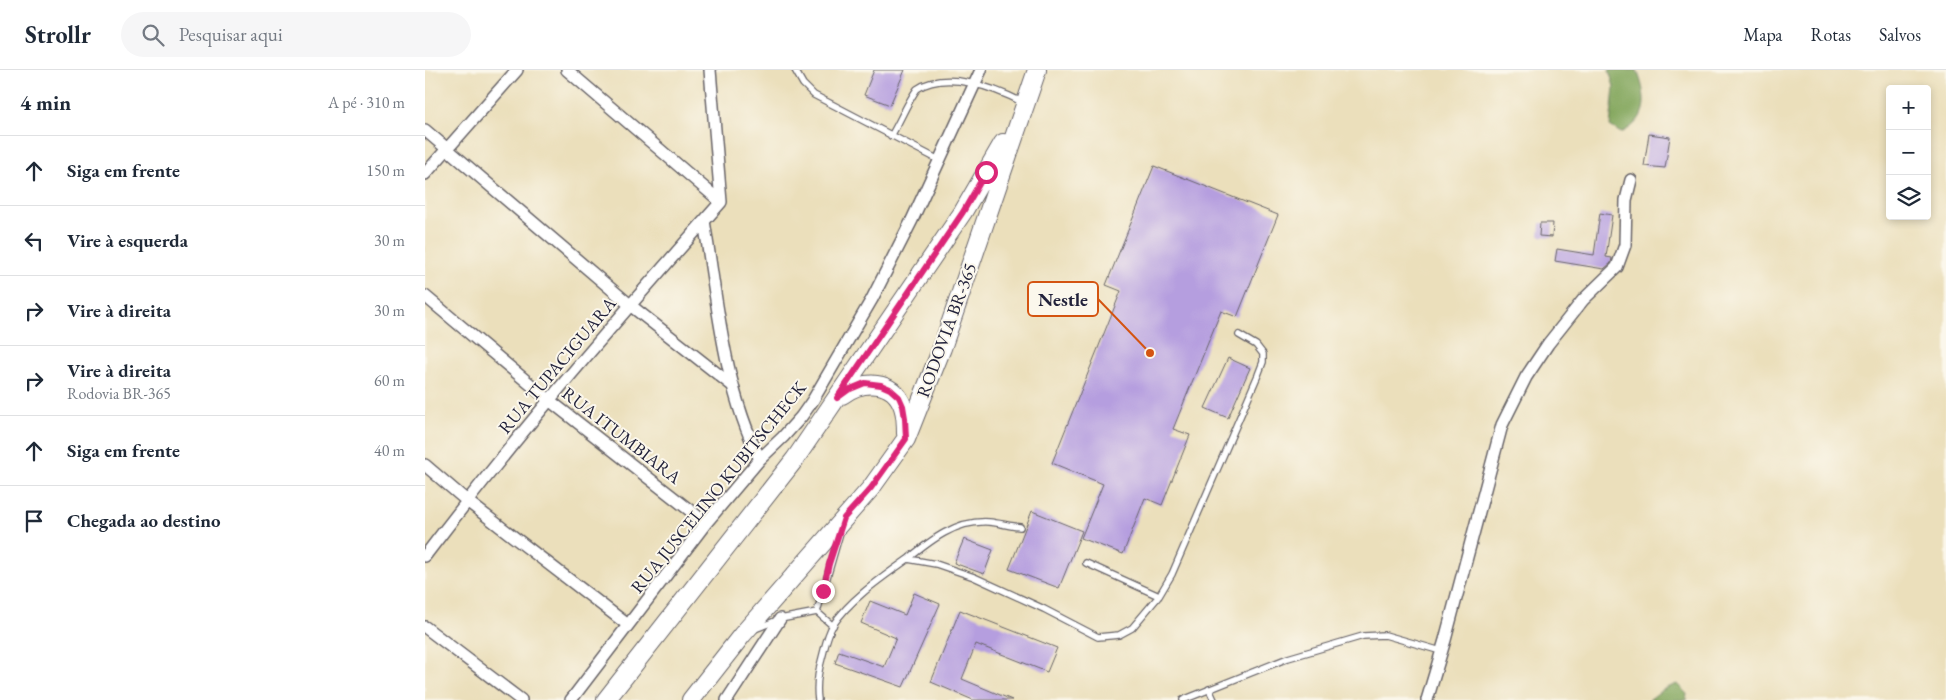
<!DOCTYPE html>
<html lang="pt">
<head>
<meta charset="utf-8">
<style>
  :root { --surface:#fff; --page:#f6f6f7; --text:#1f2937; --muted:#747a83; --line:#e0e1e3 }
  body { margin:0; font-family:"EB Garamond",serif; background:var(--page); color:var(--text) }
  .controls { position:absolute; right:15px; top:15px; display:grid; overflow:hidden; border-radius:5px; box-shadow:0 2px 8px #0003 }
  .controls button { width:45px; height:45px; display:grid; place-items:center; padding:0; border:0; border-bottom:1px solid var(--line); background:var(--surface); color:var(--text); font:25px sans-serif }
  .stop { position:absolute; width:15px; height:15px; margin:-11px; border:4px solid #db2777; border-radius:50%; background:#fff }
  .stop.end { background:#db2777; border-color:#fff; box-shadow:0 1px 5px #0008 }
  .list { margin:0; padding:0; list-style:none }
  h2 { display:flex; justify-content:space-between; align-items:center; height:65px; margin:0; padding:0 20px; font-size:21px }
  h2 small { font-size:16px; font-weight:400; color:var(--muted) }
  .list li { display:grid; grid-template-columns:32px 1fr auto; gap:15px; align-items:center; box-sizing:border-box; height:70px; padding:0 20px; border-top:1px solid var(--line) }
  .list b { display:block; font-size:19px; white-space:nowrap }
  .list p { margin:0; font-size:16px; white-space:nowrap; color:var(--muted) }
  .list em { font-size:16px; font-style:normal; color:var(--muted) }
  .icon { flex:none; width:28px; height:28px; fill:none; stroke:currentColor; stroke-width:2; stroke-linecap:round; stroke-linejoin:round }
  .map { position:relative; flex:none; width:1521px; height:630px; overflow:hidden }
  header { display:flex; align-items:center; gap:30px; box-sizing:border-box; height:70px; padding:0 25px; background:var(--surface); border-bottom:1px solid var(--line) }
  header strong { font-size:24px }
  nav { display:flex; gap:28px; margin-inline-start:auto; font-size:18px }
  .search { width:350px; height:45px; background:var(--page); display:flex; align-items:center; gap:12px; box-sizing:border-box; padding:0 18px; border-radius:28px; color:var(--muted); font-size:19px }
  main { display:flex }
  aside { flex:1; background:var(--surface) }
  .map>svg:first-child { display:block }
  .forest { fill:#82a65c; stroke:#52644c }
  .building { fill:#b59edf }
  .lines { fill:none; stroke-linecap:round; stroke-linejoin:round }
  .lane-casing { stroke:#686468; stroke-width:8 }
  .street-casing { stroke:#686468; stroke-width:14 }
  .primary-casing { stroke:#686468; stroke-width:20 }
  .lane { stroke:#fff; stroke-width:5.5 }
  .street { stroke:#fff; stroke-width:11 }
  .primary { stroke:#fff; stroke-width:18 }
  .route { stroke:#db2777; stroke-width:6 }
  .labels { text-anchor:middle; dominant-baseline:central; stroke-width:4; stroke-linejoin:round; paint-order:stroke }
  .street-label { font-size:18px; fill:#22223b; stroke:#fbf7ec }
  .leader { fill:none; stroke:#d45411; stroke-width:2 }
  .callout-dot { fill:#d45411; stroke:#fbf7ec; stroke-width:2 }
  .callout { fill:#fbf7ec; stroke:#d45411; stroke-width:2 }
  .callout-label { font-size:19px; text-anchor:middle; font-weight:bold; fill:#22223b }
</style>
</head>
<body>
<header>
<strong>Strollr</strong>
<div class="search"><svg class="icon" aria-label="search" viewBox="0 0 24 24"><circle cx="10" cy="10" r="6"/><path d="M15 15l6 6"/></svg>Pesquisar aqui</div>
<nav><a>Mapa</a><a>Rotas</a><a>Salvos</a></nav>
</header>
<main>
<aside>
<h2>4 min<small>A pé · 310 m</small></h2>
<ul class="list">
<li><svg class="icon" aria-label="ahead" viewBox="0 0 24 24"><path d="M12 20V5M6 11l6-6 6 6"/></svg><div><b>Siga em frente</b></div><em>150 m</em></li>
<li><svg class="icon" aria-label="left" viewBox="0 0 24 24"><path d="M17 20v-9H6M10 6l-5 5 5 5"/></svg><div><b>Vire à esquerda</b></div><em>30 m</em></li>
<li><svg class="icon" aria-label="right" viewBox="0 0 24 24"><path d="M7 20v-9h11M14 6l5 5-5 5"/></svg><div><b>Vire à direita</b></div><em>30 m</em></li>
<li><svg class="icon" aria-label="right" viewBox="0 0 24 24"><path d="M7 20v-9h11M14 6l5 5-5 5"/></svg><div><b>Vire à direita</b><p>Rodovia BR-365</p></div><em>60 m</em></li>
<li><svg class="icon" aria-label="ahead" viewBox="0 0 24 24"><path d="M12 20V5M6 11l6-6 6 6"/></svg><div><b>Siga em frente</b></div><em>40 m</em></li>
<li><svg class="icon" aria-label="arrive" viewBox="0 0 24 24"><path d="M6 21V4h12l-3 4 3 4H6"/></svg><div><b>Chegada ao destino</b></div></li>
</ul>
</aside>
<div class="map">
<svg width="1521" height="630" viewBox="0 0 1521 630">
  <rect width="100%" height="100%" fill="#fbf7ec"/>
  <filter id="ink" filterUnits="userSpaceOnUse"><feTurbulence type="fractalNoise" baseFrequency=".02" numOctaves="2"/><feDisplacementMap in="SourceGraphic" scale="10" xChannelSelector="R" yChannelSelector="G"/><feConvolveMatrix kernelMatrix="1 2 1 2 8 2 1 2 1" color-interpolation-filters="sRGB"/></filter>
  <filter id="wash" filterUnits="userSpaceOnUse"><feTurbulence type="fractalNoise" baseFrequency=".0096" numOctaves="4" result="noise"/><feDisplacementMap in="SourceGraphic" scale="20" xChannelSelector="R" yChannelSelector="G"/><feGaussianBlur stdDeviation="1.12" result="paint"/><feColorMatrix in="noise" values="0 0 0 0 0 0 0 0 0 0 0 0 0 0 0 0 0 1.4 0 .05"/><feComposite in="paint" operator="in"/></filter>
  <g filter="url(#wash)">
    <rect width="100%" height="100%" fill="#ebdfbb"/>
    <path class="forest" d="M1184 0H1212C1222 27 1225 49 1196 63L1185 56 1189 17Z
      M1252 614 1262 624 1261 630H1224L1237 620Z"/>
    <g id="blocks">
      <path class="building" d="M449 0H480L465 35 439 25Z
        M1224 64 1245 67 1240 98 1219 96Z
        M729 96 853 145 812 247 796 241 748 359 765 365 737 435 720 428 698 484 656 468 678 414 627 393 696 221 681 215Z
        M1175 143 1187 145 1181 187 1187 188 1186 193 1179 199 1130 191 1132 179 1169 185Z
        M1115 153H1128L1127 167 1114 166Z
        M803 288 825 298 803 348 780 338Z
        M607 441 657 461 634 518 584 499Z
        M539 469 568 480 559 504 529 493Z
        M489 523 515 534 478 617 410 593 414 581 459 597 471 568 436 553 445 531 480 545Z
        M535 540 632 578 622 602 551 574 537 609 587 630H548L506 612Z"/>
    </g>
  </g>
  <g filter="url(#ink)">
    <use href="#blocks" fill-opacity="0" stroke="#686468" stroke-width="1"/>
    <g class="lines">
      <defs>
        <path id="lane" d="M370 0 378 14 389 25 514 90
          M466 66C475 51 482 33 492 19 521 0 568 17 599 33
          M483 489C506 470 531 450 564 452 574 453 585 456 595 457
          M661 493 734 526
          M392 542 415 463
          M330 559 355 549 392 542 408 556
          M784 619 789 630
          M393 630C391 616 393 602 397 588 400 577 402 565 408 555 425 529 458 507 483 489L511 494 549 507 619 539 673 567 694 565 707 558 734 526 747 504 833 305 838 292V284L831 275 814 265
          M758 630 863 588 938 566 960 565 1016 581"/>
        <path id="street" d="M142 0 296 132
          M285 0 296 132
          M0 60 205 235 308 316
          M0 104 92 0
          M279 151C292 229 299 319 335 389
          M0 226 124 330 281 453
          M0 395 42 431 203 555
          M0 486C93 363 194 247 296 132
          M0 557 96 630
          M146 630 281 453 335 389 358 367 376 347 388 330 447 229 487 150 556 0
          M302 630 355 549
          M1002 630 1020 570 1077 355 1101 307 1123 274 1158 230 1192 197 1200 175 1201 130 1206 110"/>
        <path id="primary" d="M417 325C437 310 469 309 478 337 481 345 481 355 481 364
          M181 630 370 389 538 142 578 73
          M266 630 317 565 446 418 481 369 517 278 612 0"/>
      </defs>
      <use href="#lane" class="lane-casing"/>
      <use href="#street" class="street-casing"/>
      <use href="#primary" class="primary-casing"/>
      <use href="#lane" class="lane"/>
      <use href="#street" class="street"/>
      <use href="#primary" class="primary"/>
    </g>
  </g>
  <g class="lines" filter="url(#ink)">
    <path class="route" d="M398 521 404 494 419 448 446 418 481 369 480 348 478 336 474 327 465 319 456 315 440 313 423 320 412 328 538 142 561 102"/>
  </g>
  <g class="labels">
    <g class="street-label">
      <text transform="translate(521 260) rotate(-70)">RODOVIA BR-365</text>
      <text transform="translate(132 295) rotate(-50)">RUA TUPACIGUARA</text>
      <text transform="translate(197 365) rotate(38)">RUA ITUMBIARA</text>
      <text transform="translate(293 417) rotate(-51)">RUA JUSCELINO KUBITSCHECK</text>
    </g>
  </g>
  <path class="leader" d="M725 283L673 229"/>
  <circle class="callout-dot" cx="725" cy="283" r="5"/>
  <rect class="callout" x="603" y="212" width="70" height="34" rx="5"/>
  <g class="callout-label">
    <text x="638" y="236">Nestle</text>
  </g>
</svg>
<div class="controls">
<button>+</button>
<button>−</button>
<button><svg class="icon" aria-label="layers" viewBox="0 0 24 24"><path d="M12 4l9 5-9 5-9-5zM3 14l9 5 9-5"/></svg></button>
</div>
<div class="stop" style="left:561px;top:102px"></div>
<div class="stop end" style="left:398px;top:521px"></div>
</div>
</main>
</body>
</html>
